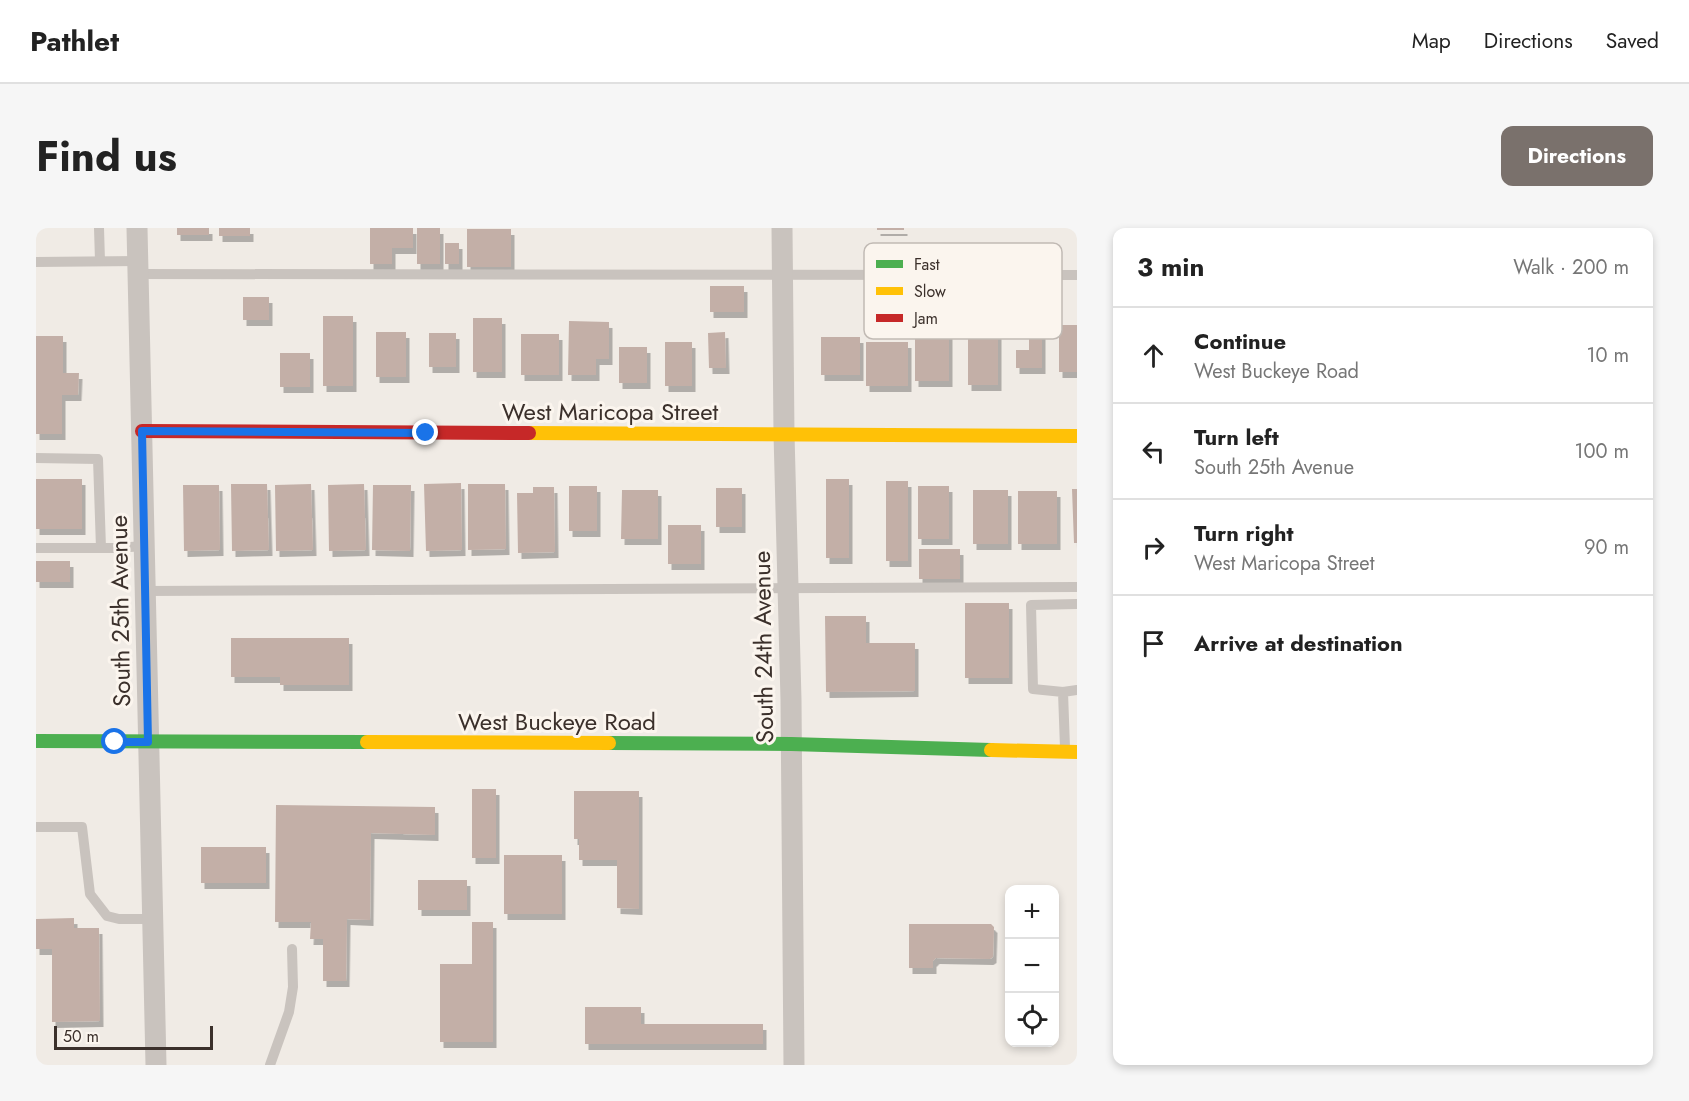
<!DOCTYPE html>
<html lang="en">
<head>
<meta charset="utf-8">
<style>
  :root { --surface:#fff; --page:#f6f6f6; --text:#222; --muted:#767676; --line:#e0e0e0; --accent:#7a716c }
  body { margin:0; font-family:Jost,sans-serif; background:var(--page); color:var(--text) }
  .controls { position:absolute; right:18px; bottom:18px; display:grid; overflow:hidden; border-radius:12px; box-shadow:0 3px 9px #0003 }
  .controls button { width:54px; height:54px; display:grid; place-items:center; padding:0; border:0; border-bottom:2px solid var(--line); background:var(--surface); color:var(--text); font:30px sans-serif }
  .scale { position:absolute; left:18px; bottom:15px; width:159px; box-sizing:border-box; padding-left:6px; border:3px solid #3b302b; border-top:0; font-size:16px; line-height:21px; white-space:nowrap; color:#3b302b; -webkit-text-stroke:4px #fbf5ee; paint-order:stroke }
  .stop { position:absolute; width:18px; height:18px; margin:-14px; border:4px solid #1a73e8; border-radius:50%; background:#fff }
  .stop.end { background:#1a73e8; border-color:#fff; box-shadow:0 2px 6px #0008 }
  .list { margin:0; padding:0; list-style:none }
  h2 { display:flex; justify-content:space-between; align-items:center; height:78px; margin:0; padding:0 24px; font-size:26px }
  h2 small { font-size:20px; font-weight:400; color:var(--muted) }
  .list li { display:grid; grid-template-columns:39px 1fr auto; gap:18px; align-items:center; box-sizing:border-box; height:96px; padding:0 24px; border-top:2px solid var(--line) }
  .list b { display:block; font-size:22px; white-space:nowrap }
  .list p { margin:0; font-size:20px; white-space:nowrap; color:var(--muted) }
  .list em { font-size:20px; font-style:normal; color:var(--muted) }
  .icon { flex:none; width:33px; height:33px; fill:none; stroke:currentColor; stroke-width:2; stroke-linecap:round; stroke-linejoin:round }
  .map { position:relative; flex:none; width:1041px; height:837px; overflow:hidden; border-radius:12px }
  header { display:flex; align-items:center; gap:36px; box-sizing:border-box; height:84px; padding:0 30px; background:var(--surface); border-bottom:2px solid var(--line) }
  header strong { font-size:28px }
  nav { display:flex; gap:33px; margin-inline-start:auto; font-size:21px }
  .intro { display:flex; align-items:center; justify-content:space-between; box-sizing:border-box; height:144px; padding:0 36px }
  h1 { margin:0; font-size:42px }
  .button { padding:15px 27px; border-radius:12px; background:var(--accent); color:#fff; font-size:21px; font-weight:700 }
  main { display:flex; gap:36px; padding:0 36px }
  aside { flex:1; background:var(--surface); border-radius:12px; box-shadow:0 3px 9px #0003 }
  .map>svg:first-child { display:block }
  .building { fill:#c3afa7; filter:url(#shadow) }
  .lines { fill:none; stroke-linecap:round; stroke-linejoin:round }
  .lane { stroke:#c9c3be; stroke-width:10 }
  .street { stroke:#c9c3be; stroke-width:21 }
  .fast { stroke:#4caf50; stroke-width:14 }
  .slow { stroke:#ffc107; stroke-width:14 }
  .jam { stroke:#c62828; stroke-width:14 }
  .route { stroke:#1a73e8; stroke-width:8 }
  .labels { text-anchor:middle; dominant-baseline:central; stroke-width:6; stroke-linejoin:round; paint-order:stroke }
  .street-label { font-size:24px; fill:#3b302b; stroke:#fbf5ee }
  .key { fill:#fbf5ee; stroke:#c1bab4; stroke-width:1.5 }
  .key-label { font-size:16px; fill:#3b302b }
</style>
</head>
<body>
<header>
<strong>Pathlet</strong>
<nav><a>Map</a><a>Directions</a><a>Saved</a></nav>
</header>
<div class="intro"><h1>Find us</h1><a class="button">Directions</a></div>
<main>
<div class="map">
<svg width="1041" height="837" viewBox="0 0 1041 837">
  <defs>
    <filter id="shadow"><feDropShadow dx="3.5" dy="6" stdDeviation="0" flood-color="#0004"/></filter>
  </defs>
  <rect width="100%" height="100%" fill="#f0ebe5"/>
  <path class="building" d="M141 0H173V7H141Z
    M183 0H214V8H183Z
    M334 0H377V20H356V36H334Z
    M381 0H404V36H381Z
    M841 0H868V2H841Z
    M431 1H475V39H431Z
    M409 15H423V36H409Z
    M674 58H708V84H674Z
    M207 69H233V92H207Z
    M287 88H317V158H287Z
    M437 90H466V144H437Z
    M932 91H962V157H932Z
    M533 93 573 94V131H560V147H532Z
    M1023 97H1041V144H1023Z
    M879 100H913V153H879Z
    M993 103H1006V140H980V122H993Z
    M340 104H370V149H340Z
    M689 104 690 140H673L672 105Z
    M393 105H420V139H393Z
    M485 106H523V147H485Z
    M0 108H27V145H43L42 167H26V206H0Z
    M785 109H824V147H785Z
    M629 114H656V158H629Z
    M830 114H872V158H830Z
    M583 119H611V155H583Z
    M244 125H274V159H244Z
    M0 251H46V301H0Z
    M790 251H813V330H790Z
    M850 253H872V333H850Z
    M425 255 426 322 390 323 388 256Z
    M195 256H231L233 322 196 323Z
    M275 256 277 322 240 323 239 257Z
    M328 256 330 322 293 323 292 257Z
    M432 256H469L470 321 432 322Z
    M147 257H183L184 322 148 323Z
    M337 257H375L374 323 336 322Z
    M533 258H561V303H533Z
    M882 258H913V311H882Z
    M497 259H518L519 324 482 325 481 265H497Z
    M680 260H706V299H680Z
    M1036 261H1041V315H1038Z
    M586 262H622V311H585Z
    M937 262H972V316H937Z
    M982 263H1021V316H982Z
    M632 297H665V336H632Z
    M883 321H924V351H883Z
    M0 333H34V354H0Z
    M929 375H973V450H929Z
    M789 388H830V415H879V463L790 464Z
    M195 410H313V457H244V449H195Z
    M436 561H460V630H436Z
    M538 563H603V681L581 680V632H543V611H538Z
    M240 577 399 579V607L335 605 334 692 311 691 310 753H287V711H274L275 694H239Z
    M165 619H230V655H165Z
    M468 627H526V686H468Z
    M382 652H431V682H382Z
    M38 690V700H63L64 793 16 794V721H0V691Z
    M436 694H457V814H404V736H436Z
    M873 696H955L958 699 957 729 954 731 900 730 897 733V740H873Z
    M549 779H605V796H727V816H549Z"/>
  <g class="lines">
    <path class="lane" d="M63 0 64 33
      M0 34 102 33
      M102 46 1041 47
      M0 230 62 231 65 320
      M0 320H80L108 318
      M110 363 1041 359
      M1041 376 995 377 997 461 1027 464 1041 462
      M1027 464 1029 520
      M0 599H46L54 666 71 688 83 691H117
      M234 837 253 784 257 759 256 721"/>
    <path class="street" d="M101 0 120 837
      M746 0 748 206 755 472 758 837"/>
    <path class="fast" d="M0 513 331 514
      M573 515 755 516 955 522"/>
    <path class="slow" d="M493 205 1041 208
      M331 514 573 515
      M955 522 1041 524"/>
    <path class="jam" d="M106 203 493 205"/>
  </g>
  <g class="lines">
    <path class="route" d="M79 514H112L106 203 390 205"/>
  </g>
  <g class="labels">
    <g class="street-label">
      <text x="574" y="183">West Maricopa Street</text>
      <text transform="translate(84 383) rotate(-91)">South 25th Avenue</text>
      <text transform="translate(727 419) rotate(-91)">South 24th Avenue</text>
      <text x="521" y="493">West Buckeye Road</text>
    </g>
  </g>
  <rect x="828" y="15" width="198" height="96" rx="9" class="key"/>
  <rect x="840" y="32" width="27" height="8" fill="#4caf50"/>
  <rect x="840" y="59" width="27" height="8" fill="#ffc107"/>
  <rect x="840" y="86" width="27" height="8" fill="#c62828"/>
  <g class="key-label">
    <text x="878" y="42">Fast</text>
    <text x="878" y="69">Slow</text>
    <text x="878" y="96">Jam</text>
  </g>
</svg>
<div class="controls">
<button>+</button>
<button>−</button>
<button><svg class="icon" aria-label="locate" viewBox="0 0 24 24"><circle cx="12" cy="12" r="6"/><path d="M12 2v4M12 18v4M2 12h4M18 12h4"/></svg></button>
</div>
<div class="scale">50 m</div>
<div class="stop" style="left:79px;top:514px"></div>
<div class="stop end" style="left:390px;top:205px"></div>
</div>
<aside>
<h2>3 min<small>Walk · 200 m</small></h2>
<ul class="list">
<li><svg class="icon" aria-label="ahead" viewBox="0 0 24 24"><path d="M12 20V5M6 11l6-6 6 6"/></svg><div><b>Continue</b><p>West Buckeye Road</p></div><em>10 m</em></li>
<li><svg class="icon" aria-label="left" viewBox="0 0 24 24"><path d="M17 20v-9H6M10 6l-5 5 5 5"/></svg><div><b>Turn left</b><p>South 25th Avenue</p></div><em>100 m</em></li>
<li><svg class="icon" aria-label="right" viewBox="0 0 24 24"><path d="M7 20v-9h11M14 6l5 5-5 5"/></svg><div><b>Turn right</b><p>West Maricopa Street</p></div><em>90 m</em></li>
<li><svg class="icon" aria-label="arrive" viewBox="0 0 24 24"><path d="M6 21V4h12l-3 4 3 4H6"/></svg><div><b>Arrive at destination</b></div></li>
</ul>
</aside>
</main>
</body>
</html>
